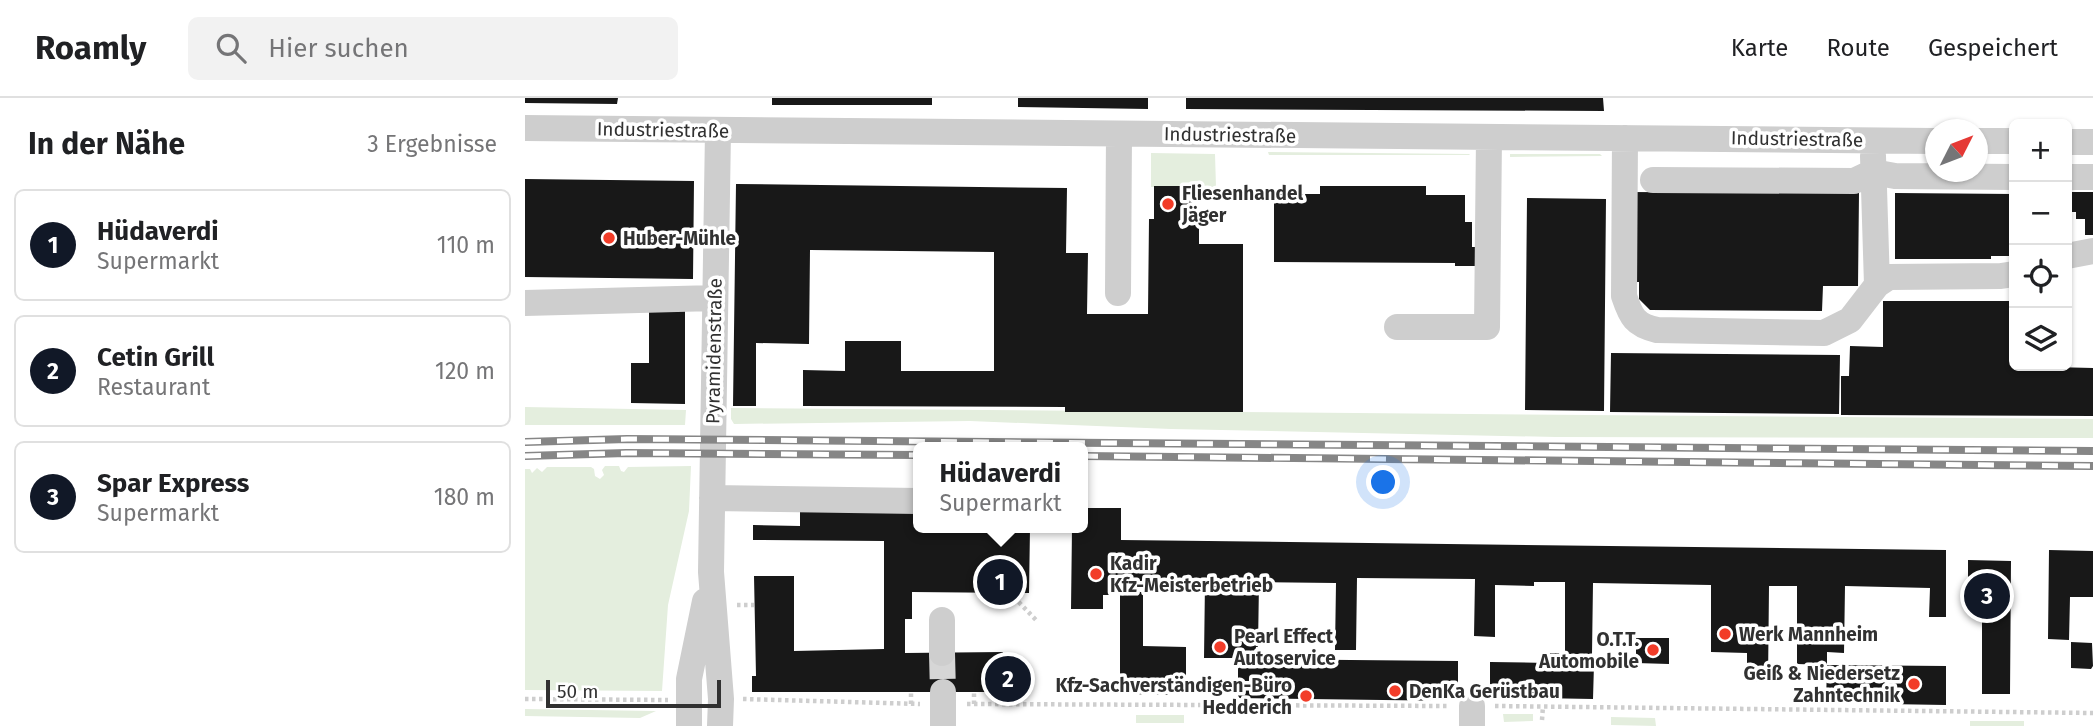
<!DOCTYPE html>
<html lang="de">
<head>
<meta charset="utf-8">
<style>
  :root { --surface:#fff; --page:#f2f2f2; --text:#202124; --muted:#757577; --line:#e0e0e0; --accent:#111827 }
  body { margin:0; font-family:"Fira Sans",sans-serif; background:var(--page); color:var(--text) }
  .controls { position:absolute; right:21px; top:21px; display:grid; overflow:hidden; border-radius:10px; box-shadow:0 2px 5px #0004 }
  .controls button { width:63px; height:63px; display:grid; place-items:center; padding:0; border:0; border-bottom:2px solid var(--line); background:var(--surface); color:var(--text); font:35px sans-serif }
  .compass { position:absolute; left:1400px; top:21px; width:63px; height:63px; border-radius:50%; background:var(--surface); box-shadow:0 2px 5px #0004; rotate:48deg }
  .scale { position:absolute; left:21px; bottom:18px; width:175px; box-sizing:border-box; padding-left:7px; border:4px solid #313131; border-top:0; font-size:19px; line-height:24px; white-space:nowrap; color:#313131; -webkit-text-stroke:5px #fff; paint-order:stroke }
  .you { position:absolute; left:859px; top:385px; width:24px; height:24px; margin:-18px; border:5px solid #fff; border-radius:50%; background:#1a73e8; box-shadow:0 0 0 10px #1a73e833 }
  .badge { display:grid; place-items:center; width:46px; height:46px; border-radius:50%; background:var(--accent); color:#fff; font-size:23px; font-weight:700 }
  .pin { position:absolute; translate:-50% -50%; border:4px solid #fff; box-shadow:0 2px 7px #0006 }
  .popup { position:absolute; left:388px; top:344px; width:175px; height:91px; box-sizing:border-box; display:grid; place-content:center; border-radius:10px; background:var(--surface); filter:drop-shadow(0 2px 5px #0005); font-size:23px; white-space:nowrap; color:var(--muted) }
  .popup b { font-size:26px; color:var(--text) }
  .popup::after { content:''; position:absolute; left:50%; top:100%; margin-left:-14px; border:14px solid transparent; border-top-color:var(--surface) }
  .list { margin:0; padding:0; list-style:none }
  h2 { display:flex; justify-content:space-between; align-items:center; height:91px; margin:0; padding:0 28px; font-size:30px }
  h2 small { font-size:23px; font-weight:400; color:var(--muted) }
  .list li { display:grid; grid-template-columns:46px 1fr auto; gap:21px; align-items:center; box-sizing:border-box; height:112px; margin:0 14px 14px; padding:0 14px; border:2px solid var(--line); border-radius:10px }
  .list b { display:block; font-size:26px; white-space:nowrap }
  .list p { margin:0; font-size:23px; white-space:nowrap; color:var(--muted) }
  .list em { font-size:23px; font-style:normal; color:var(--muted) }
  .icon { flex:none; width:38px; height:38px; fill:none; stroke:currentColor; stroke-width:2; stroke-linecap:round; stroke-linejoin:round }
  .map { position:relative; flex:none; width:1568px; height:628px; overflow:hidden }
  header { display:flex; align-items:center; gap:42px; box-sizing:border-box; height:98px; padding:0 35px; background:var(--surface); border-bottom:2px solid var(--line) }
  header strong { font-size:33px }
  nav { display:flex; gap:38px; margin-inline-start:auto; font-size:24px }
  .search { width:490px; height:63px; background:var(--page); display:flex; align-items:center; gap:18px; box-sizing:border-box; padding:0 24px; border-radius:10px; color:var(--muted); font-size:26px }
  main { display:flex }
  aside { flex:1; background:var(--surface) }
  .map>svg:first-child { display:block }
  .green { fill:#e4eede }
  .building { fill:#181818 }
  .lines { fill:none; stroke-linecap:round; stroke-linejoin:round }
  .minor-tunnel { stroke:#d6d6d6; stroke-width:26; stroke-dasharray:26 13; stroke-linecap:butt }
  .path { stroke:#cecece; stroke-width:4.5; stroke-dasharray:3.5 3.5; stroke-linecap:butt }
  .minor { stroke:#cecece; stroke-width:26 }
  .rail-casing { stroke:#868686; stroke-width:8 }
  .rail { stroke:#fff; stroke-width:5; stroke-dasharray:16; stroke-linecap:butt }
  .poi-dot { fill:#f23c28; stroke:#fff; stroke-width:2.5 }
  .labels { text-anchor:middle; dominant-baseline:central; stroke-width:7; stroke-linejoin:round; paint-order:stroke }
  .street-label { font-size:19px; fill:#313131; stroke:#fff }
  .poi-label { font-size:19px; font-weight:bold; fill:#313131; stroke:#fff; text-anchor:start }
</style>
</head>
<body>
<header>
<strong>Roamly</strong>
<div class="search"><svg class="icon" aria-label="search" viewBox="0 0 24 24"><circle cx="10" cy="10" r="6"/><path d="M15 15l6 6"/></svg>Hier suchen</div>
<nav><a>Karte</a><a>Route</a><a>Gespeichert</a></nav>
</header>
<main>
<aside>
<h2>In der Nähe<small>3 Ergebnisse</small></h2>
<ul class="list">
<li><span class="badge">1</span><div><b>Hüdaverdi</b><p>Supermarkt</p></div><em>110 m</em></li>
<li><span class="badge">2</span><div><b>Cetin Grill</b><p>Restaurant</p></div><em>120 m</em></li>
<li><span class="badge">3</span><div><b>Spar Express</b><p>Supermarkt</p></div><em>180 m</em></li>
</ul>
</aside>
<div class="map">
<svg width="1568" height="628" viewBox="0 0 1568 628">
  <rect width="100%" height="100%" fill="#fff"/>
  <path class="green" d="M743 54 944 56 945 57H744Z
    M626 55 690 56 691 89H626Z
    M985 56H1075L1077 58 985 59Z
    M0 309 161 312 160 327H0Z
    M206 310 1568 321V340L1031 339 646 331 445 323 209 326 206 321Z
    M80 368H94L96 373 99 374 103 369 166 368 164 413 143 507 137 593 0 592V371H5L7 375 12 370 17 374 22 369H66L69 371 70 378 75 381 79 377 77 372Z
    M0 611 131 613 115 620 0 618Z
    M978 616H1008V623L979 624Z
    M611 617H659V625H611Z
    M1086 619 1130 620 1131 628 1086 627Z
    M1445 623H1499V628H1445Z"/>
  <path class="building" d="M0 0H93L92 6 0 5Z
    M247 0H407V7H247Z
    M493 0H623V11L493 9Z
    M661 0H1078L1079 13 661 11Z
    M0 81 169 83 168 181 0 179Z
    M211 86 542 90 541 155H563L562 216H623L624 121H629V88H670L669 121H674V146H718V314H540V309L278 308V272L320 273V243H376V273H469V154L285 152 284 246 231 245V308H208Z
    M795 88H901V97H940V124H947V149H950V168H930V165L749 164V96H795Z
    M1100 94 1334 95 1333 188H1298L1297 213 1125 212 1114 201V184H1099Z
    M1544 94H1568V137H1560V121H1551V114H1544Z
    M1370 95 1489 96V158H1466V161H1370Z
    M1002 100 1081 101 1079 313 1000 312Z
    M1358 203H1489V268L1568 270V318L1316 317V278H1324L1325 248 1358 249Z
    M124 211H160V306L106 305V265H124Z
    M1086 255 1315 257 1314 316 1085 314Z
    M275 410 393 411V430H505L504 495 387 494V521H380V555L478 554V568H487V594H227V578H231L229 478H269V553L359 551V443L228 442V427L275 428Z
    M557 410H596V442L1421 452V519H1404L1405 490 1320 488 1319 555 1302 554V567L1272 566V488H1244L1243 584 1222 583V555L1186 554V487L1068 485 1067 556H1040V484H1009V488L970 487V539L949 538 950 481 832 480 831 552H810L811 485 734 484 733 549H731L730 561 933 563V603L713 600V560H679L680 484 615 483V494H618V548L661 549V597L595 596V497H578V511H546L547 430H557Z
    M1524 452 1568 453V499H1545L1544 542 1523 541Z
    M1443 462 1486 463 1485 596H1457V507H1443Z
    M1111 540H1144V566L1111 565Z
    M1546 544 1567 545 1568 568 1566 571 1546 570Z
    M1023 555H1038V565L1069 566 1068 601 965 599V564L1023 565Z
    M1302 567 1421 568V607L1301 605Z"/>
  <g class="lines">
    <path class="minor-tunnel" d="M417 555 418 594"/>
    <path class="path" d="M484 494 512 523
      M212 507H229
      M0 601 143 602
      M218 601 395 606
      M386 606V595
      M442 606 923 608
      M449 606V594
      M970 608 1568 615
      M1017 622 1018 608"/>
    <path class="minor" d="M0 30 1410 43
      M193 33 186 474 196 601 195 628
      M1100 40 1099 198C1106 219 1110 227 1132 232L1299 235 1325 222 1352 187 1364 179 1476 178 1489 176
      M1452 43H1489
      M1542 44H1568
      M1348 58 1352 187
      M1542 79H1568
      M1128 82 1329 83 1348 74 1370 78 1489 79
      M1542 158 1568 153
      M593 195 594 36
      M0 205 190 200
      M872 229H962L964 39
      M187 400 393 403
      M417 522V555
      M418 594V628
      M164 628V581L180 503
      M947 628V608"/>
    <defs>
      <path id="rail" d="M0 344 102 341 1568 353
        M0 358 101 355 393 357
        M557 358 1568 368"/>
    </defs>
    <use href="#rail" class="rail-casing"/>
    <use href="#rail" class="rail"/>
  </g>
  <g class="poi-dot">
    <circle cx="643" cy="106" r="7"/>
    <circle cx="84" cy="140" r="7"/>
    <circle cx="571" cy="476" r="7"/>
    <circle cx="1200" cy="536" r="7"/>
    <circle cx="695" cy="549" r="7"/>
    <circle cx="1128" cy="552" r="7"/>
    <circle cx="1389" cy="586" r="7"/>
    <circle cx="870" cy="593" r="7"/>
    <circle cx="781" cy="598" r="7"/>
  </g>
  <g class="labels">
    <g class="street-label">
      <text transform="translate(138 32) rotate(1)">Industriestraße</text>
      <text transform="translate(705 37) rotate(1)">Industriestraße</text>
      <text transform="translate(1272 41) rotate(1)">Industriestraße</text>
      <text transform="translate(189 253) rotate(-89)">Pyramidenstraße</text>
    </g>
    <g class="poi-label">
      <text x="657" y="95">Fliesenhandel<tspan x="657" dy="22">Jäger</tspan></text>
      <text x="98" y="140">Huber-Mühle</text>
      <text x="585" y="465">Kadir<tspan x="585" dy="22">Kfz-Meisterbetrieb</tspan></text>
      <text x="1214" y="536">Werk Mannheim</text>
      <text x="709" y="538">Pearl Effect<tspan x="709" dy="22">Autoservice</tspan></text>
      <text x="1114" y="541" text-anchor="end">O.T.T.<tspan x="1114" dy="22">Automobile</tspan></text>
      <text x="1375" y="575" text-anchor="end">Geiß &amp; Niedersetz<tspan x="1375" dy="22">Zahntechnik</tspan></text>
      <text x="767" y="587" text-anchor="end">Kfz-Sachverständigen-Büro<tspan x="767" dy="22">Hedderich</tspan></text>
      <text x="884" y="593">DenKa Gerüstbau</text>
    </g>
  </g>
</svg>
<div class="controls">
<button>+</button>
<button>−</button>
<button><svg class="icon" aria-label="locate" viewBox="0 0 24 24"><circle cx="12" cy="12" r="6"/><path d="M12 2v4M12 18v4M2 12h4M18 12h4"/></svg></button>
<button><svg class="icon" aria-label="layers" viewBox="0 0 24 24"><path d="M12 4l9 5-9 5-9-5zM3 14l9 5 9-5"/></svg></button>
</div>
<svg class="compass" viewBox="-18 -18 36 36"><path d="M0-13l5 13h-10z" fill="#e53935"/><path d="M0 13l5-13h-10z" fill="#757577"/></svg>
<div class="scale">50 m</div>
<div class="you"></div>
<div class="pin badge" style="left:475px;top:484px">1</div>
<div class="popup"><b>Hüdaverdi</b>Supermarkt</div>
<div class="pin badge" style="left:483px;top:581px">2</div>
<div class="pin badge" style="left:1462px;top:498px">3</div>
</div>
</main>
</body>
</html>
